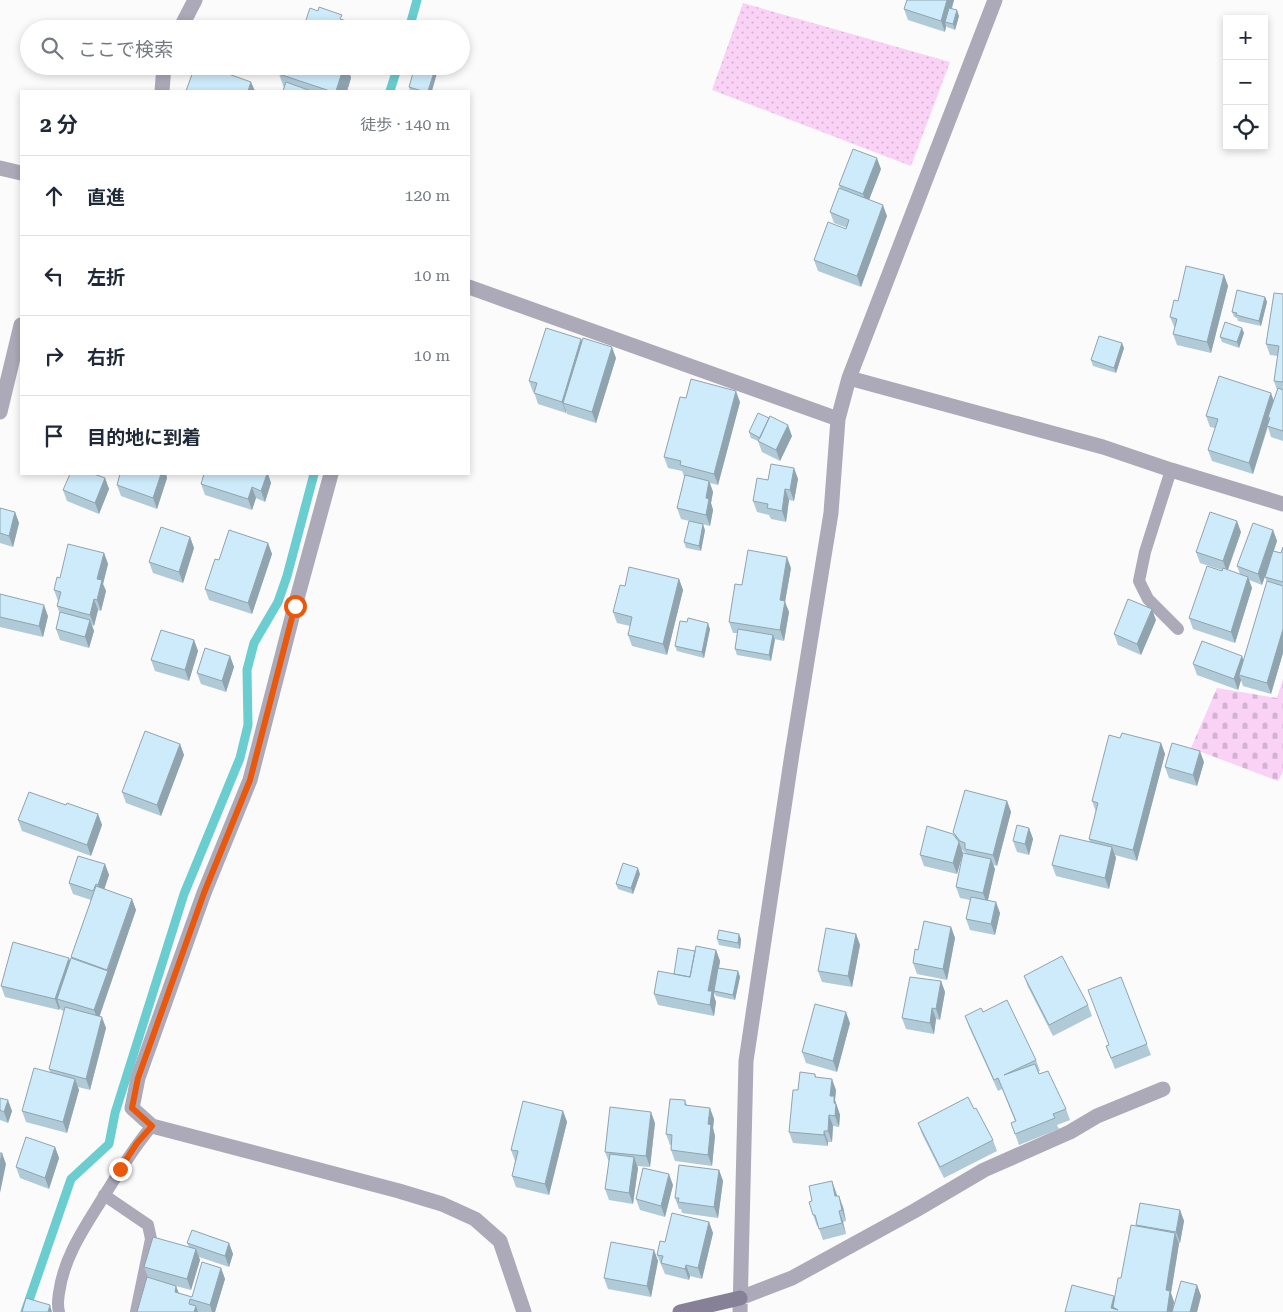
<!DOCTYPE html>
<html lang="ja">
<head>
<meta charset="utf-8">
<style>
  :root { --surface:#fff; --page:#f2f2f3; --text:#1f2937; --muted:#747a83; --line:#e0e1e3 }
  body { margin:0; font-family:"Roboto Serif","Noto Sans JP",serif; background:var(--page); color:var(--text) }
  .controls { position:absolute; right:15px; top:15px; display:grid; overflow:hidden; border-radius:0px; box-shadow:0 2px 8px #0003 }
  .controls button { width:45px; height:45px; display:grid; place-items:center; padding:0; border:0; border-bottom:1px solid var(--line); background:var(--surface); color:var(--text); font:25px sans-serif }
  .stop { position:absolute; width:15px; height:15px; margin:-11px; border:4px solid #ea580c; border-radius:50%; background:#fff }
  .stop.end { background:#ea580c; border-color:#fff; box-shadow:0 1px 5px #0008 }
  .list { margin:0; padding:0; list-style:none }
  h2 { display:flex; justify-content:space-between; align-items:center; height:65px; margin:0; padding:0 20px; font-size:21px }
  h2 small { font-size:16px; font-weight:400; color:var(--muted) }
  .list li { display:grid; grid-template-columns:32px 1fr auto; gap:15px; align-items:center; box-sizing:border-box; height:80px; padding:0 20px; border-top:1px solid var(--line) }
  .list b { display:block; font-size:19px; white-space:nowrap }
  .list em { font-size:16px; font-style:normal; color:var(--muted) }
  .icon { flex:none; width:28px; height:28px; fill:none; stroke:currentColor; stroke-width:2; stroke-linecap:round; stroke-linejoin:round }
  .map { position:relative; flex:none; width:1283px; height:1312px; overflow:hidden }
  .search { position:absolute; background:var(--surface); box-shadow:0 2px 8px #0003; left:20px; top:20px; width:450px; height:55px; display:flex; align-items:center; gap:12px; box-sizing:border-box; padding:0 18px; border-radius:28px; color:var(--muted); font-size:19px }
  .panel { position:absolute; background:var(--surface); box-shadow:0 2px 8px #0003; left:20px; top:90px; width:450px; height:385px; border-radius:0px }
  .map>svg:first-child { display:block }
  .cemetery { fill:url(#cemetery-stones) }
  .park { fill:url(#park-dots) }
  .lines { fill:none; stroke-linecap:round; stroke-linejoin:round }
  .stream { stroke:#6acdcf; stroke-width:9 }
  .lane { stroke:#aca9b8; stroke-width:12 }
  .street { stroke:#aca9b8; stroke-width:15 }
  .secondary { stroke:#868196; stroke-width:15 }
  .wall { fill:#b0cad7 }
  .shaded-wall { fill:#90a4af }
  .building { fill:#cdebfa; stroke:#90a4af }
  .route { stroke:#ea580c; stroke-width:6 }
</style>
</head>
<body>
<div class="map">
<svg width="1283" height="1312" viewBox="0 0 1283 1312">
  <defs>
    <pattern id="cemetery-stones" width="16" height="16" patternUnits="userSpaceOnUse" patternTransform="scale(1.25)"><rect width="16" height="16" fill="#f9d2f6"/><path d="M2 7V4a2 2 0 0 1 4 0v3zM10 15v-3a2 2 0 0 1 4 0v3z" fill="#d4b3d2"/></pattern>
    <pattern id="park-dots" width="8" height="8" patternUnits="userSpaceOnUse" patternTransform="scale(1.25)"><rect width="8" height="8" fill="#f9d2f6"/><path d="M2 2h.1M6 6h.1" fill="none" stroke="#d4b3d2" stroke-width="1.8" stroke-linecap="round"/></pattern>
  </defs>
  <rect width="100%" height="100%" fill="#fbfbfb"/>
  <path class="cemetery" d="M1283 679V772L1278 781 1191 748 1217 688 1277 698Z"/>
  <path class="park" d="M743 3 950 62 911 166 712 90Z"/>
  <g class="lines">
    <path class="stream" d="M409 29 417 0
      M390 91 398 66
      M25 1312 71 1179 109 1144 115 1113 184 894 240 758 248 725 247 670 254 643 278 602 287 576 314 474"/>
    <path class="lane" d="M1171 470 1145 552 1139 581 1148 599 1178 629
      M104 1195 148 1225 151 1239 136 1312
      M59 1312C57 1305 58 1300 59 1293 64 1256 85 1227 104 1196 119 1172 133 1148 152 1126"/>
    <path class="street" d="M180 29 195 0
      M162 91 164 66
      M0 168 21 173
      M469 287 838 419
      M849 378 1103 447 1171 470 1283 504
      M0 412 21 325
      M331 474 295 606 250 780 204 893 138 1078 132 1108 152 1126 399 1191 442 1204 475 1219 500 1241 524 1312
      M740 1298 792 1278 916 1210 984 1170 1070 1132 1097 1116 1163 1089
      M740 1312 746 1061 792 754 831 513 838 419 849 378 995 0"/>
    <path class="secondary" d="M680 1312 740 1298"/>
  </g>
  <path class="wall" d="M907 0H954L952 9 959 16 955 30 947 27 946 26 945 32 908 20 904 9Z
    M281 66H350L349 71 351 78 347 91H283L284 88 279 74Z
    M409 87 432 91H410Z
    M881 169 869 200 887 216 861 287 818 271 814 260 847 228 834 223 830 212 840 189 839 185Z
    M1224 275 1228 286 1211 353 1177 345 1173 334 1175 329 1170 317 1178 301Z
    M1283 294V441L1271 437 1268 427 1253 474 1212 461 1208 450 1215 428 1210 427 1206 416 1274 400 1277 390 1274 381 1278 356 1270 355 1266 344Z
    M1265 297 1267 302 1261 326 1238 321 1237 318 1234 317 1232 312Z
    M1244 333 1239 348 1222 342 1220 337Z
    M581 339 582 342 616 358 596 423 567 414 566 411V413L538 404 534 392H533L529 381Z
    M1124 348 1116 373 1093 366 1091 360Z
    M686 398 740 402 718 485 710 483 713 492 711 503 713 510 710 526 681 519 677 508 685 476H684L682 471 668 468 664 457Z
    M769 418 792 436 780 461 762 452 758 441 751 438 749 432Z
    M794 468 798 479 794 501 789 500 786 522 771 519 769 515 757 512 753 501 768 480Z
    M120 474H166L167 478 157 509 121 496 117 485Z
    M204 474H268L271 483 265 502 256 498 252 510 205 495 201 484Z
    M105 478 109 489 99 514 67 501 63 490Z
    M0 508 15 512 19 523 13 547 0 543Z
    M705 530 701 551 686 548 684 542Z
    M1273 530 1277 541 1274 551 1281 553 1283 547V653L1271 694 1243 686 1241 680 1238 690 1197 675 1193 664 1244 661 1267 582 1265 577 1270 562 1262 585 1249 580 1252 588 1235 643 1193 629 1189 618 1222 570 1200 563 1196 552 1241 532 1228 570 1240 574 1237 566Z
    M190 537 194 548 183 583 153 573 149 562Z
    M268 543 272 554 252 614 209 600 205 589Z
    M104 553 108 564 103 584 106 591 101 611 98 610 94 626 92 625 94 631 89 648 60 640 56 629 60 614 57 606 58 601 54 590 60 578Z
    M791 568 785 602 789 612 784 641 774 639 771 661 737 655 735 649 737 633H733L729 622 742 585Z
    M679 579 683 590 667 655 632 646 628 635 630 626 617 623 613 612 625 586Z
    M0 594 48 616 43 637 0 627Z
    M1156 620 1141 655 1118 645 1114 634Z
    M710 629 704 658 677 651 675 646Z
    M194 640 198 651 189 681 155 671 151 660Z
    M230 656 234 667 226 692 201 684 197 673Z
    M1120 738 1161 743 1165 754 1137 861 1115 855 1116 858 1109 889 1056 876 1052 865 1090 842 1089 839 1096 812 1092 801Z
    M180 744 184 755 161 816 126 803 122 792Z
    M1204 762 1197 786 1169 778 1165 767Z
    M1007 801 1011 812 997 866 993 865 995 869 988 900 1000 913 995 935 970 930 966 919 970 900 960 898 956 887 966 853 964 852 961 848 963 853 957 874 924 866 920 855 955 836 953 832Z
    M66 805 98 814 102 825 91 856 22 831 18 820Z
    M1029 828 1033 839 1029 855 1017 852 1013 841Z
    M105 864 109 875 104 889 132 899 136 910 99 1016 106 1028 90 1090 78 1087 79 1090 67 1133 26 1122 22 1111 50 1072 49 1069 64 1011 61 1010 60 1008 59 1010 5 997 1 986 70 961 91 900 73 894 69 883Z
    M640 874 633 894 618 889 616 884Z
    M951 927 955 938 947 980 917 974 913 963 918 950Z
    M856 934 860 945 852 987 822 982 818 971Z
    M717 939H741L740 949 719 945Z
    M716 950 720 961 719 968 738 971 740 977 735 1000 716 996 714 991V996L716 1002 714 1016 658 1005 654 994 695 951Z
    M1024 976 1088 1005 1092 1016 1053 1036 1028 987Z
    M1121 977 1151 1055 1115 1069 1106 1046 1109 1045Z
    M941 981 945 992 940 1020 936 1019 934 1034 906 1029 902 1018Z
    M983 1012 1036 1060 1040 1071 1038 1072 1039 1074 1066 1109 1070 1120 1057 1125 1059 1129 1019 1145 1011 1123 1015 1121 1002 1089 998 1091 969 1027 965 1016Z
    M850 1023 837 1072 806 1063 802 1052Z
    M815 1074 816 1077 836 1090 835 1100 840 1115 839 1127 833 1126 832 1142H828V1146L793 1143 789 1132 798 1090Z
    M0 1098 12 1111 8 1123 0 1120Z
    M685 1100 687 1105 714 1119 713 1128 715 1136 712 1166 675 1161 671 1150V1145H670L666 1134Z
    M974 1109 993 1140 997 1151 944 1178 922 1134 918 1123Z
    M563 1111 567 1122 549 1195 516 1187 512 1176 515 1161 511 1150Z
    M655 1123 650 1167 637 1166 638 1168 633 1204 609 1200 605 1189 609 1162 605 1152Z
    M55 1147 59 1158 49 1189 20 1178 16 1167Z
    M719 1170 723 1181 718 1218 682 1213 681 1209H679L675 1198Z
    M673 1185 665 1217 640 1210 636 1199Z
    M836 1192 837 1196 843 1207 846 1221 843 1222 846 1234 823 1240 818 1226H817L813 1215Z
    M1180 1210 1184 1221 1180 1243H1179L1171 1293 1174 1302 1173 1312 1197 1285 1201 1296 1197 1312H1065L1114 1296 1115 1298 1137 1226 1136 1225Z
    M709 1222 713 1233 702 1279 690 1276 689 1280 665 1274 657 1255 665 1242Z
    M187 1243H229L233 1254 229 1267 199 1257 200 1260 191 1290 176 1286 179 1293 192 1297 221 1268 225 1279 215 1312H198L148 1277 144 1267 189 1247Z
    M654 1250 658 1261 651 1297 608 1289 604 1278Z"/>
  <path class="shaded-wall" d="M947 0H954L947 23 945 22 946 26 945 32 941 21Z
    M957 10 959 16 955 30 953 24Z
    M353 23 355 29H351Z
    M343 66H350L349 71 351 78 347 91H336Z
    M436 66H439L432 91H428Z
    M251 82 255 91H248Z
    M877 158 881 169 867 205 863 194Z
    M883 205 887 216 861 287 857 276Z
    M1224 275 1228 286 1211 353 1207 342Z
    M1265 297 1267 302 1261 326 1259 321Z
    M1242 328 1244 333 1239 348 1237 342Z
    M581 339 585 350 563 403 566 411V413L562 402Z
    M1122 343 1124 348 1116 373 1114 368Z
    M612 347 616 358 596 423 592 412Z
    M736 391 740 402 718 485 714 474Z
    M1271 393 1275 404 1270 418 1268 417 1269 421 1253 474 1249 463Z
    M788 425 792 436 780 461 776 450Z
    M794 468 798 479 794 501 790 490Z
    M161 474H166L167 478 157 509 153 498Z
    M262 474H268L271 483 265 502 261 491Z
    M105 478 109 489 99 514 95 503Z
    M709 481 713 492 711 503 713 510 710 526 706 515V498Z
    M252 487 256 498 252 510 248 499Z
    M785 489 789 500 786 522 782 511Z
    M15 512 19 523 13 547 9 536Z
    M1237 521 1241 532 1227 572 1223 561Z
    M703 524 705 530 701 551 699 546Z
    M1273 530 1277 541 1262 585 1258 574Z
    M190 537 194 548 183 583 179 572Z
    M268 543 272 554 252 614 248 603Z
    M104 553 108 564 103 584 106 591 101 611 97 600V579Z
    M787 557 791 568 785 602 789 612 784 641 780 630V600Z
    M1248 577 1252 588 1235 643 1231 632Z
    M679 579 683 590 667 655 663 644Z
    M94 599 98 610 94 626 90 615Z
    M44 605 48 616 43 637 39 626Z
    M1152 609 1156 620 1141 655 1137 644Z
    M90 620 94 631 89 648 85 637Z
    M708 623 710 629 704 658 702 652Z
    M1283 629V653L1271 694 1267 683Z
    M773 635 775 640 771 661 769 655Z
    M194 640 198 651 189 681 185 670Z
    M230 656 234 667 226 692 222 681Z
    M1242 656 1246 667 1239 675 1241 680 1238 690 1234 679Z
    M1161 743 1165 754 1137 861 1133 850Z
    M180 744 184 755 161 816 157 805Z
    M1200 751 1204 762 1197 786 1193 775Z
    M1007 801 1011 812 997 866 993 855Z
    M98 814 102 825 91 856 87 845Z
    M1029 828 1033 839 1029 855 1025 844Z
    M959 842 963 853 957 874 953 863Z
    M1112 847 1116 858 1109 889 1105 878Z
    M991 859 995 869 987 904 983 893Z
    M105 864 109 875 102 896 98 885Z
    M638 868 640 874 633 894 631 888Z
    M132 899 136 910 98 1021 94 1010Z
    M996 902 1000 913 995 935 991 924Z
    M951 927 955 938 947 980 943 969Z
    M739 934 741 939 740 949 738 943Z
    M856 934 860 945 852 987 848 976Z
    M716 950 720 961 714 996 716 1002 714 1016 710 1005 708 991Z
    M69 958 73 969 57 999 60 1008 59 1010 55 999Z
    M738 971 740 977 735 1000 733 995Z
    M941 981 945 992 940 1020 936 1009Z
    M932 1008 936 1019 934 1034 930 1023Z
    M846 1012 850 1023 837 1072 833 1061Z
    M102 1017 106 1028 90 1090 86 1079Z
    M75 1079 79 1090 67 1133 63 1122Z
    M832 1079 836 1090 835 1100 840 1115 839 1127 835 1116 830 1096Z
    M8 1100 12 1111 8 1123 4 1112Z
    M710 1108 714 1119 713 1128 715 1136 712 1166 708 1155V1124Z
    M563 1111 567 1122 549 1195 545 1184Z
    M651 1112 655 1123 650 1167 646 1156Z
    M829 1115 833 1126 832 1142 828 1131Z
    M824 1131 828 1142V1146L824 1135Z
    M55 1147 59 1158 49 1189 45 1178Z
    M2 1153 6 1164 0 1193V1164Z
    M634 1157 638 1168 633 1204 629 1193Z
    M719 1170 723 1181 718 1218 714 1207Z
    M669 1174 673 1185 665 1217 661 1206Z
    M832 1181 836 1192 839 1207 835 1196Z
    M839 1196 843 1207 846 1221 842 1210Z
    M1180 1210 1184 1221 1180 1243 1176 1232Z
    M839 1211 843 1222 846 1234 842 1223Z
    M709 1222 713 1233 702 1279 698 1268Z
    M1175 1233 1179 1244 1171 1293 1174 1302 1172 1312H1167L1166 1290Z
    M229 1243 233 1254 229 1267 225 1256Z
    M196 1249 200 1260 191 1290 187 1279Z
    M654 1250 658 1261 651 1297 647 1286Z
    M686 1265 690 1276 689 1280 685 1269Z
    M221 1268 225 1279 215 1312H212L210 1305Z
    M1197 1285 1201 1296 1197 1312H1190Z
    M176 1286 180 1297 175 1292Z
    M1114 1296 1118 1307 1115 1312 1111 1308Z
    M50 1305 52 1312H48Z
    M196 1306 198 1312H194Z"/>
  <path class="building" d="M907 0H947L941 21 904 9Z
    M319 7 342 15 340 19 353 23 351 29H303L310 8 318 11Z
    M949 8 957 10 953 24 945 22Z
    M195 66H206L251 82 248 91H186Z
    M281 66H344L336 91H330L279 74Z
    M415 66H436L428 91H422L409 87Z
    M286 82 311 91H283Z
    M853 149 877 158 863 194 839 185Z
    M839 188 883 205 857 276 814 260 828 222 846 229 849 220 830 212Z
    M1186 266 1224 275 1207 342 1173 334 1177 319 1170 317 1174 300 1178 301Z
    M1237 290 1265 297 1259 321 1236 315 1237 313 1232 312Z
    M1274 293 1283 294V382L1274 381 1279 346 1266 344Z
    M1225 322 1242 328 1237 342 1220 337Z
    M546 328 581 339 562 402 534 393 537 383 529 381Z
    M1099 336 1122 343 1114 368 1091 360Z
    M583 338 612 347 592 412 563 403Z
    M1219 376 1271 393 1249 463 1208 450 1218 419 1206 416Z
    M691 379 736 391 714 474 680 465 681 461 664 457 680 397 686 398Z
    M1278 388 1283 390V431L1267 426 1270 418 1268 417Z
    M758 413 769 418 760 438 749 432Z
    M770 416 788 425 776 450 758 441Z
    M771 464 794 468 790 490 785 489 782 511 767 508 768 504 753 501 757 478 768 480Z
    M70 474H94L105 478 95 503 63 490Z
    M120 474H161L153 498 117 485Z
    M204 474H267L261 491 252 487 248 499 201 484Z
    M685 475 709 481 706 498 709 499 706 515 677 508Z
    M0 508 15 512 9 536 0 533Z
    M1210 512 1237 521 1223 561 1196 552Z
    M689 521 703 524 699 546 684 542Z
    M1253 523 1273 530 1258 574 1237 566Z
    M161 527 190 537 179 572 149 562Z
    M229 530 268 543 248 603 205 589 215 559 219 560Z
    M68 544 104 553 97 579 102 580 97 600 94 599 90 615 57 606 61 592 54 590 57 577 60 578Z
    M1283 547V582L1265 577 1273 551 1281 553Z
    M748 550 787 557 780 600 785 601 780 630 729 622 735 584 742 585Z
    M1207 566 1222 571 1223 568 1248 577 1231 632 1189 618Z
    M629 567 679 579 663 644 628 635 632 617 613 612 620 585 625 586Z
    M1267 581 1283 586V629L1267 683 1239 675Z
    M0 594 44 605 39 626 0 617Z
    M1128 599 1152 609 1137 644 1114 634Z
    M60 612 90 620 85 637 56 629Z
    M688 618 708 623 702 652 675 646 680 621 687 622Z
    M738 629 773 635 769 655 735 649Z
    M161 630 194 640 185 670 151 660Z
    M1202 641 1242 656 1234 679 1193 664Z
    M205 648 230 656 222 681 197 673Z
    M145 731 180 744 157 805 122 792Z
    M1122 733 1161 743 1133 850 1089 839 1098 803 1092 801 1109 735 1120 738Z
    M1172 743 1200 751 1193 775 1165 767Z
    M965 790 1007 801 993 855 965 849V843L960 841 953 832Z
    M29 792 66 805 67 803 98 814 87 845 18 820Z
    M1017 825 1029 828 1025 844 1013 841Z
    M927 826 953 834 959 842 953 863 920 855Z
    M1060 835 1112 847 1105 878 1052 865Z
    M963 853 991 859 983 893 956 887Z
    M78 856 105 864 98 885 96 884 93 891 69 883Z
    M623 863 638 868 631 888 616 884Z
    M96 886 132 899 107 970 71 957Z
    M971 897 996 902 991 924 966 919Z
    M924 921 951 927 943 969 913 963 915 949 918 950Z
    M826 928 856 934 848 976 818 971Z
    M719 930 739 934 738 943 717 939Z
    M13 942 69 958 55 999 1 986Z
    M696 946 716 950 708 991H712L710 1005 654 994 658 971 690 977Z
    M678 948 695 951 690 977 674 974Z
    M1062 956 1088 1005 1049 1025 1024 976Z
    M71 958 108 971 94 1010 57 999Z
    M718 968 738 971 733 995 714 991Z
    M910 977 941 981 936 1009 932 1008 930 1023 902 1018Z
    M1121 977 1147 1044 1111 1058 1106 1046 1109 1045 1088 990Z
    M1007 1000 1036 1060 1004 1075 1035 1064 1039 1074 1048 1071 1066 1109 1053 1114 1055 1118 1015 1134 1011 1123 1016 1121 998 1078 994 1080 965 1016 981 1008 983 1012Z
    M815 1004 846 1012 833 1061 802 1052Z
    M65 1007 102 1017 86 1079 49 1069Z
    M34 1068 75 1079 63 1122 22 1111Z
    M800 1072 815 1074V1077L832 1079 830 1096H834V1103L836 1104 835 1116 829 1115 828 1131H824V1135L789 1132 793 1090H798Z
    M968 1097 974 1109 976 1108 993 1140 940 1167 918 1123Z
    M0 1098 8 1100 4 1112 0 1110Z
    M670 1099 685 1100V1105L710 1108 708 1124 711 1125 708 1155 671 1150 672 1135 666 1134Z
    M523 1101 563 1111 545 1184 512 1176 518 1151 511 1150Z
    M610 1107 651 1112 646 1156 605 1152Z
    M26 1137 55 1147 45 1178 16 1167Z
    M0 1153H2L0 1164Z
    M610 1154 634 1157 629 1193 605 1189Z
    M679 1165 719 1170 714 1207 678 1202 679 1198H675Z
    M643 1168 669 1174 661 1206 636 1199Z
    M832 1181 835 1196H839L842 1210 839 1211 842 1223 819 1229 815 1215H813L809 1202 812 1201 809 1186Z
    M1140 1203 1180 1210 1176 1232 1136 1225Z
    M672 1213 709 1222 698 1268 686 1265 685 1269 661 1263 663 1256 657 1255 660 1241 665 1242Z
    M1131 1225 1175 1233 1166 1290 1170 1291 1167 1312H1065L1072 1285 1114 1296 1111 1308 1118 1310 1113 1307 1118 1278H1121Z
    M192 1230 229 1243 225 1256 187 1243Z
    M153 1237 196 1249 187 1279 144 1267Z
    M611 1242 654 1250 647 1286 604 1278Z
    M202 1262 221 1268 210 1305 190 1299 189 1304 196 1306 194 1312H137L147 1277 176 1286 175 1292 192 1297Z
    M1181 1281 1197 1285 1190 1312H1172Z
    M26 1298 50 1305 48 1312H22Z"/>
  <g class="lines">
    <path class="route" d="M120 1169 137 1143 152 1126 132 1108 138 1078 204 893 250 780 295 606"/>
  </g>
</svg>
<div class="controls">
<button>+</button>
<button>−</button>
<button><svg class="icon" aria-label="locate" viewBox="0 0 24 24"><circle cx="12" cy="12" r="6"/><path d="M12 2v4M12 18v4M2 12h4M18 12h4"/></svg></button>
</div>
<div class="stop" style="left:295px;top:606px"></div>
<div class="stop end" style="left:120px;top:1169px"></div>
<div class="search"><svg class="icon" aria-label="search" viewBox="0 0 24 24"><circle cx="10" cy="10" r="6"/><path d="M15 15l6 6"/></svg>ここで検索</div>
<section class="panel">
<h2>2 分<small>徒歩 · 140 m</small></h2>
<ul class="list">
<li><svg class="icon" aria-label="ahead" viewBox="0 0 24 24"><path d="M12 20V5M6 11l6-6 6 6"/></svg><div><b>直進</b></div><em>120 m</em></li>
<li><svg class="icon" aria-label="left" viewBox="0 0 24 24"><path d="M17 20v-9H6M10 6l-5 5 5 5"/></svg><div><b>左折</b></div><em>10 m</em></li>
<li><svg class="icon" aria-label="right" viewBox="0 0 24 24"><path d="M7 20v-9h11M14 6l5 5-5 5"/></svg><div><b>右折</b></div><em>10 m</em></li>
<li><svg class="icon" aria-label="arrive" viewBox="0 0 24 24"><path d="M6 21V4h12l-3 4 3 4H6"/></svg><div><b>目的地に到着</b></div></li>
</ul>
</section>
</div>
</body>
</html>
